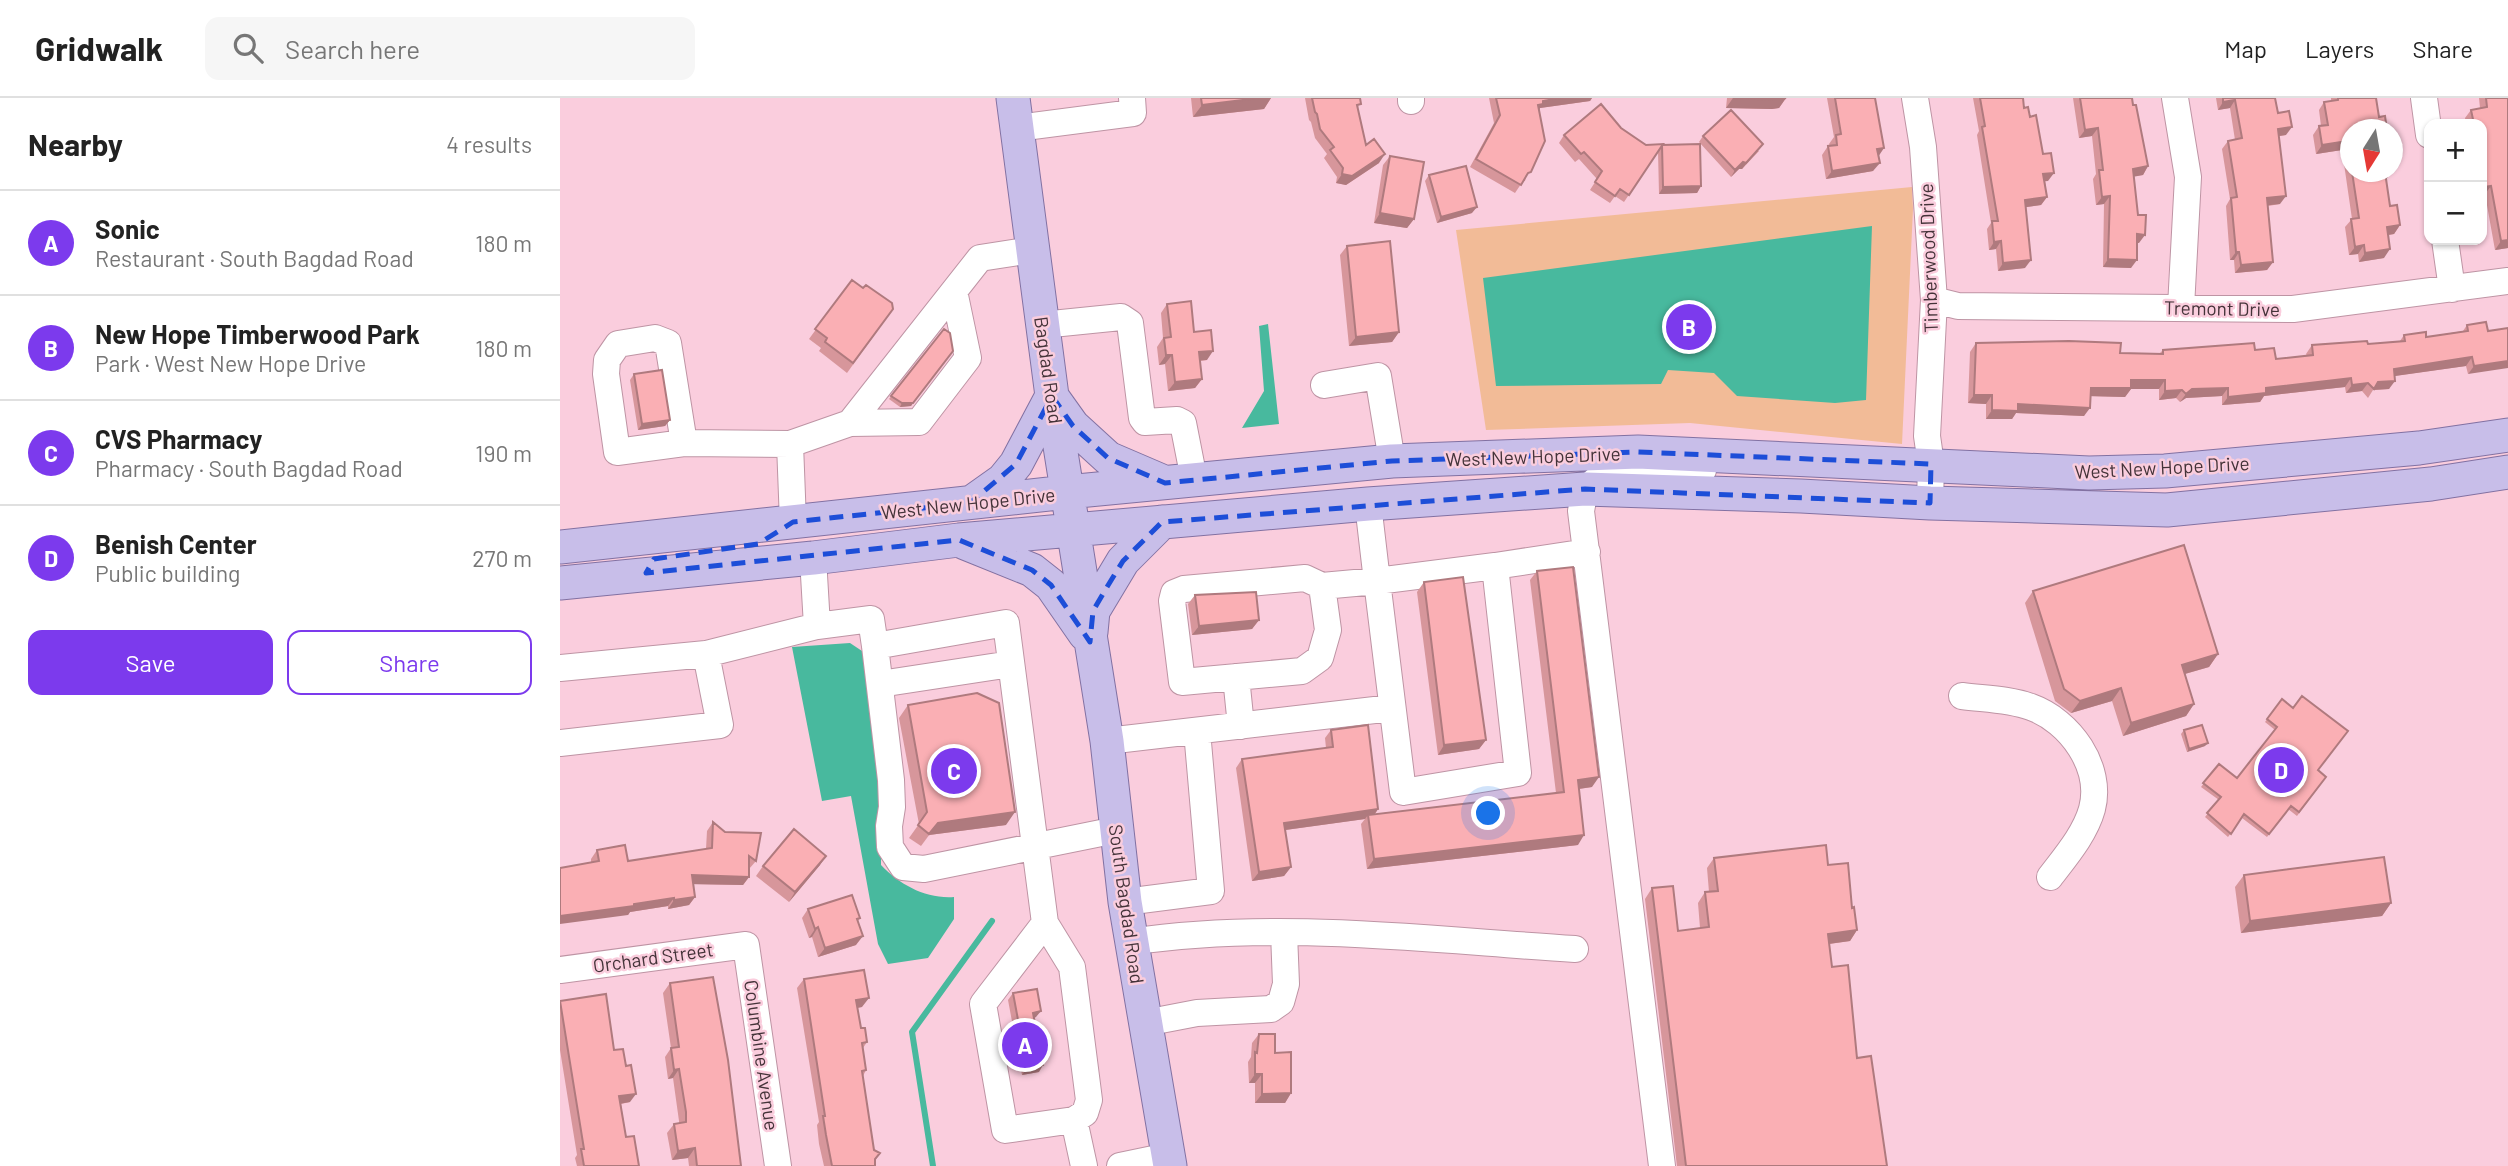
<!DOCTYPE html>
<html lang="en">
<head>
<meta charset="utf-8">
<style>
  :root { --surface:#fff; --page:#f6f6f6; --text:#222; --muted:#767676; --line:#e0e0e0; --accent:#7c3aed }
  body { margin:0; font-family:Barlow,sans-serif; background:var(--page); color:var(--text) }
  .controls { position:absolute; right:21px; top:21px; display:grid; overflow:hidden; border-radius:14px; box-shadow:0 2px 5px #0004 }
  .controls button { width:63px; height:63px; display:grid; place-items:center; padding:0; border:0; border-bottom:2px solid var(--line); background:var(--surface); color:var(--text); font:35px sans-serif }
  .compass { position:absolute; left:1780px; top:21px; width:63px; height:63px; border-radius:50%; background:var(--surface); box-shadow:0 2px 5px #0004; rotate:191deg }
  .you { position:absolute; left:929px; top:716px; width:24px; height:24px; margin:-18px; border:5px solid #fff; border-radius:50%; background:#1a73e8; box-shadow:0 0 0 10px #1a73e833 }
  .badge { display:grid; place-items:center; width:46px; height:46px; border-radius:50%; background:var(--accent); color:#fff; font-size:23px; font-weight:700 }
  .pin { position:absolute; translate:-50% -50%; border:4px solid #fff; box-shadow:0 2px 7px #0006 }
  .list { margin:0; padding:0; list-style:none }
  h2 { display:flex; justify-content:space-between; align-items:center; height:91px; margin:0; padding:0 28px; font-size:30px }
  h2 small { font-size:23px; font-weight:400; color:var(--muted) }
  .list li { display:grid; grid-template-columns:46px 1fr auto; gap:21px; align-items:center; box-sizing:border-box; height:105px; padding:0 28px; border-top:2px solid var(--line) }
  .list b { display:block; font-size:26px; white-space:nowrap }
  .list p { margin:0; font-size:23px; white-space:nowrap; color:var(--muted) }
  .list em { font-size:23px; font-style:normal; color:var(--muted) }
  .actions { display:flex; gap:14px; padding:21px 28px }
  .actions a { flex:1; padding:16px 0; border:2px solid var(--accent); border-radius:14px; text-align:center; font-size:24px; color:var(--accent) }
  .actions .main { background:var(--accent); color:#fff }
  .icon { flex:none; width:38px; height:38px; fill:none; stroke:currentColor; stroke-width:2; stroke-linecap:round; stroke-linejoin:round }
  .map { position:relative; flex:none; width:1948px; height:1068px; overflow:hidden }
  header { display:flex; align-items:center; gap:42px; box-sizing:border-box; height:98px; padding:0 35px; background:var(--surface); border-bottom:2px solid var(--line) }
  header strong { font-size:33px }
  nav { display:flex; gap:38px; margin-inline-start:auto; font-size:24px }
  .search { width:490px; height:63px; background:var(--page); display:flex; align-items:center; gap:18px; box-sizing:border-box; padding:0 24px; border-radius:14px; color:var(--muted); font-size:26px }
  main { display:flex }
  aside { flex:1; background:var(--surface) }
  .map>svg:first-child { display:block }
  .green { fill:#f2bb97 }
  .water { fill:#48b99e }
  .lines { fill:none; stroke-linecap:round; stroke-linejoin:round }
  .stream { stroke:#48b99e; stroke-width:6 }
  .minor-casing { stroke:#be94a4; stroke-width:28 }
  .major-casing { stroke:#8271a2; stroke-width:35 }
  .minor { stroke:#fff; stroke-width:26 }
  .major { stroke:#c8bee9; stroke-width:33 }
  .wall { fill:#d7969b }
  .shaded-wall { fill:#af7a7e }
  .building { fill:#faafb4; stroke:#af7a7e; stroke-width:2 }
  .marked { fill:none; stroke:#1d4ed8; stroke-width:5; stroke-dasharray:14 9; stroke-linejoin:round }
  .labels { text-anchor:middle; dominant-baseline:central; stroke-width:5; stroke-linejoin:round; paint-order:stroke }
  .street-label { font-size:19px; fill:#443339; stroke:#facddd }
</style>
</head>
<body>
<header>
<strong>Gridwalk</strong>
<div class="search"><svg class="icon" aria-label="search" viewBox="0 0 24 24"><circle cx="10" cy="10" r="6"/><path d="M15 15l6 6"/></svg>Search here</div>
<nav><a>Map</a><a>Layers</a><a>Share</a></nav>
</header>
<main>
<aside>
<h2>Nearby<small>4 results</small></h2>
<ul class="list">
<li><span class="badge">A</span><div><b>Sonic</b><p>Restaurant · South Bagdad Road</p></div><em>180 m</em></li>
<li><span class="badge">B</span><div><b>New Hope Timberwood Park</b><p>Park · West New Hope Drive</p></div><em>180 m</em></li>
<li><span class="badge">C</span><div><b>CVS Pharmacy</b><p>Pharmacy · South Bagdad Road</p></div><em>190 m</em></li>
<li><span class="badge">D</span><div><b>Benish Center</b><p>Public building</p></div><em>270 m</em></li>
</ul>
<div class="actions"><a class="main">Save</a><a>Share</a></div>
</aside>
<div class="map">
<svg width="1948" height="1068" viewBox="0 0 1948 1068">
  <rect width="100%" height="100%" fill="#facddd"/>
  <path class="green" d="M1352 89 1353 111 1342 346 1130 325 926 332 896 132Z"/>
  <path class="water" d="M1312 128 1306 302 1275 305 1177 298 1154 275 1108 272 1101 286 936 288 923 180Z
    M708 226 719 326 682 330 704 293 699 228Z
    M290 545 302 553 306 567 331 693 321 736V767C340 787 366 801 394 799V821L368 860 328 866 318 846 291 698 262 703 232 549Z"/>
  <g class="lines">
    <path class="stream" d="M373 1068 352 934 432 823"/>
    <defs>
      <path id="minor" d="M851 0V3
        M1355 0 1363 49 1374 202 1367 338 1371 366 1370 405
        M1615 0 1628 79 1621 209
        M1864 0 1869 37
        M457 30 573 15 572 0
        M1885 142 1892 191
        M1374 202 1398 208 1733 211 1948 183
        M482 227 561 219 570 225 582 320 585 324 617 322 623 325 634 381
        M764 287 818 278 832 363
        M290 325 359 324 408 260 394 193
        M124 345 108 245 95 240 58 246 47 262 46 276 57 354 124 345 230 346
        M233 424 230 346 290 325 420 160 472 152
        M253 460 257 528 311 521 315 548 446 525 485 825 423 906 445 1032 514 1022 524 1068
        M935 468 1027 454
        M762 488 745 480 624 491 614 495 612 503 622 584 742 573 760 560 768 532 762 488 817 483 843 694 958 675 935 468 817 483 808 406
        M315 548 331 682 332 709 329 728 330 749 343 769 364 771 556 732
        M0 570 146 556 257 528
        M676 579 681 628
        M320 586 451 566
        M1402 598C1425 601 1449 601 1471 609 1510 623 1543 669 1532 711 1525 736 1506 758 1490 779
        M547 643 832 610
        M0 645 160 627 146 556
        M565 804 651 793 637 633
        M485 825 512 869 529 1002 525 1015 514 1022
        M571 844C716 822 869 842 1015 851
        M0 872 186 847 218 1068
        M585 925 637 915 711 911 721 904 726 886 724 835
        M560 1068 608 1058
        M1102 1068 1021 413 1025 391 1048 372H1143"/>
      <path id="major" d="M453 0 492 298 547 643 565 804 610 1068
        M493 300 513 328 548 360 604 384
        M412 404 443 382 456 366 492 298
        M405 445 472 472 491 487 525 536
        M0 449 507 394 832 363 1078 354 1529 375 1605 373 1859 350 1948 337
        M0 485 253 460 399 442 808 406 1025 391 1241 398 1370 405 1607 412 1871 386 1948 374
        M531 534 533 513 563 463 602 424"/>
    </defs>
    <use href="#minor" class="minor-casing"/>
    <use href="#major" class="major-casing"/>
    <use href="#minor" class="minor"/>
    <use href="#major" class="major"/>
  </g>
  <path class="wall" d="M631 0H711L704 11 633 19Z
    M745 0H800L798 10 806 47 819 65 786 87 776 85 777 79 764 60 767 56 755 40 751 24 749 22Z
    M929 0H1032L1030 3 980 10 965 83H963L955 95 910 69 934 25Z
    M1167 0H1226L1219 10 1212 11 1166 10Z
    M1267 0H1315L1319 58 1313 73 1266 81 1262 57 1268 48H1270L1269 46 1274 39Z
    M1413 0H1463L1464 10 1470 19 1488 83H1485L1487 99 1481 107 1466 109 1465 170 1438 173 1436 151 1429 152 1427 131 1431 125 1417 37 1419 33Z
    M1513 0H1572L1588 68 1583 77 1574 78 1579 145H1577L1571 170 1543 169 1544 106 1536 107 1533 81 1536 76 1532 38 1519 40Z
    M1656 0H1715L1718 15 1726 37 1719 38 1720 106 1708 108 1713 164 1707 172 1675 175 1674 162H1670L1666 108 1670 101 1662 51 1668 43 1675 42 1670 10 1658 12Z
    M1771 0H1816L1790 32V74H1832L1827 80H1826L1830 108 1840 127 1834 136 1828 137 1824 160 1799 164 1798 156 1789 157 1785 129 1792 121 1782 52 1756 56 1753 37 1759 28H1761L1759 12 1764 4 1771 3Z
    M1919 0H1948V150L1935 152 1925 96 1922 97V26H1906L1905 20 1911 12 1920 10Z
    M1061 30 1086 47 1103 46 1064 104 1055 98 1050 105 1030 92 1037 81 1019 61 1015 64 999 45 1004 37Z
    M1143 38 1199 53 1182 71H1179L1171 79 1139 44Z
    M1102 47 1141 88 1137 95 1099 96 1098 53Z
    M830 58 854 121 847 130 814 125 823 67Z
    M869 77 912 115 877 125 865 83Z
    M787 148 839 234 832 244 789 248 780 157Z
    M292 182 333 211 287 275 259 253 261 250 249 241Z
    M607 206 634 234 647 262 640 263 642 281 635 290 608 293 605 266 599 267 597 249 603 240 601 215Z
    M1907 227 1928 233 1948 230 1908 276 1906 268 1834 278 1829 291 1813 292 1808 300 1802 293 1786 295 1785 289 1704 298 1700 304 1662 307V298L1626 300 1620 304 1616 300 1599 302V291H1571L1565 299 1531 298 1524 318 1456 315 1452 321H1426V306L1408 305 1410 254 1416 245 1560 255H1600L1603 252H1695L1716 261 1747 258 1746 256 1752 247 1808 246 1840 243 1844 237 1866 239 1903 233Z
    M384 231 351 308 340 309 329 301Z
    M74 276 110 322 105 328 78 332 70 282Z
    M977 473 1032 689 1019 691 1018 747 807 771 801 726 805 721 725 732 731 769 724 778 692 783 676 670 682 661 766 650 765 640 771 632 818 711 815 716 996 695 970 482Z
    M864 484 926 642 919 651 878 657 857 494Z
    M1473 493 1658 556 1649 569 1625 576 1634 606 1626 618 1563 638 1552 603 1511 615 1495 603 1465 505Z
    M635 497 699 522 692 531 632 537 628 506Z
    M1722 601 1758 673 1764 682 1737 718 1728 711 1707 739 1682 720 1668 739 1645 719 1659 702 1641 689 1659 666 1677 680 1715 632 1705 624Z
    M348 607 446 727 369 737 361 748 349 740 359 726 339 620Z
    M1624 632 1645 648 1627 654 1621 636Z
    M153 724 196 763 189 771V779L183 787 133 786 135 799 129 807 108 811V808L70 814 68 817 31 764V761L37 752 68 763 146 751 147 733Z
    M1154 760 1268 767 1292 810 1297 832 1290 843 1269 846 1272 869 1327 1068H1117L1085 801 1092 790 1118 833 1140 830 1138 805 1145 794H1149L1147 770Z
    M260 767 229 804 196 778 203 768Z
    M1684 777 1831 805 1822 818 1681 835 1675 789Z
    M248 811 300 820 298 823 296 847 258 859 252 839 249 840 242 820Z
    M244 881 302 909 297 910 301 930 307 944 303 950 306 972 303 978 314 1052 320 1055 315 1063V1068H264L259 1046 257 1027 259 1024 237 890Z
    M110 885 177 1044 181 1068H129L128 1060 112 1062 107 1035 114 1026 119 1025V1023L113 980 108 981 105 959 111 950 103 895Z
    M453 895 476 919 474 920 479 974 462 977 448 902Z
    M0 903 54 952 70 1004 61 1006 66 1039 79 1068H17L15 1060 17 1057 0 952Z
    M699 936 715 955 731 995 725 1005H695V985H689L688 964 691 959 692 945Z"/>
  <path class="shaded-wall" d="M699 0H711L704 11 633 19 642 7Z
    M1000 0H1032L1030 3 980 10 977 14 973 15 983 3Z
    M1173 0H1226L1219 10 1212 11 1166 10Z
    M1675 2 1670 10 1658 12 1663 4Z
    M1732 29 1726 37 1712 39 1718 31Z
    M1538 30 1532 38 1519 40 1525 32Z
    M1788 43 1782 52 1756 56 1762 47Z
    M1203 46 1182 71H1179L1171 79 1175 72Z
    M1324 50 1318 59 1317 51Z
    M825 56 819 65 786 87 776 85 782 76Z
    M1320 65 1313 73 1266 81 1272 73Z
    M1588 68 1583 77 1567 80 1573 71Z
    M1825 74H1832L1827 80 1819 81Z
    M1494 75 1488 83 1478 84 1483 76Z
    M1141 88 1137 95 1099 96 1103 89Z
    M1931 88 1925 96 1922 97V92L1924 89Z
    M1550 98 1544 106 1536 107 1542 99Z
    M1726 98 1720 106 1701 108 1707 100Z
    M1487 99 1481 107 1460 110 1465 102Z
    M917 109 912 115 877 125 881 119Z
    M820 115 854 121 847 130 814 125Z
    M1840 127 1834 136 1821 138 1827 129Z
    M1577 136 1585 137 1579 145H1571Z
    M1948 142V150L1935 152 1941 143Z
    M1441 143 1436 151 1429 152 1434 144Z
    M1804 147 1798 156 1789 157 1795 149Z
    M1830 151 1824 160 1799 164 1805 155Z
    M1676 154H1679L1674 162H1670Z
    M1548 161 1577 162 1571 170 1543 169Z
    M1471 162 1465 170 1438 173 1443 165Z
    M1713 164 1707 172 1675 175 1681 167Z
    M839 234 832 244 789 248 796 239Z
    M653 253 647 262 632 263 639 254Z
    M391 256 351 308 340 309 342 305Z
    M606 257H612L605 266 599 267Z
    M1912 259 1906 268 1828 279 1834 271Z
    M1948 263V270L1908 276 1914 268Z
    M1791 280 1785 289 1704 298 1700 304 1662 307 1668 299 1706 290Z
    M642 281 635 290 608 293 615 284Z
    M1571 282H1605L1599 291H1571L1565 299 1525 298 1531 290Z
    M1835 283 1829 291 1813 292 1818 284Z
    M1808 285 1802 293 1786 295 1792 287Z
    M1668 290 1662 298 1626 300 1620 304 1626 296 1632 291Z
    M1622 292 1616 300 1599 302 1605 293Z
    M1414 297H1432L1426 306 1408 305Z
    M1458 306 1530 310 1524 318 1456 315 1452 321H1426L1432 312Z
    M110 322 105 328 78 332 82 326Z
    M699 522 692 531 632 537 639 528Z
    M1658 556 1649 569 1614 579 1622 567Z
    M1561 590 1552 603 1511 615 1520 603Z
    M1634 606 1626 618 1563 638 1571 625Z
    M926 642 919 651 878 657 884 647Z
    M1648 645 1645 648 1627 654 1629 651Z
    M1039 679 1032 689 1011 692 1018 682Z
    M818 711 812 720 808 717 805 721 718 733 724 725Z
    M455 714 446 727 369 737 361 748 378 725Z
    M1024 737 1018 747 807 771 814 761Z
    M266 758 260 767 229 804 235 794Z
    M731 769 724 778 692 783 699 774Z
    M132 777 189 779 183 787 126 786Z
    M135 799 129 807 108 811 114 802Z
    M114 800 108 808 70 814 68 817 0 826V818Z
    M1831 805 1822 818 1681 835 1690 823Z
    M258 829 252 839 249 840 255 831Z
    M1297 832 1290 843 1261 847 1268 836Z
    M303 838 296 847 258 859 265 850Z
    M309 900 302 909 290 911 296 902Z
    M481 913 476 919 469 921 473 915Z
    M483 967 479 974 462 977 467 970Z
    M119 971 113 980 108 981 114 972Z
    M695 976H702L695 985H689Z
    M731 995 725 1005H695L702 996Z
    M76 996 70 1004 53 1007 59 998Z
    M135 1050 128 1060 112 1062 118 1053Z"/>
  <path class="building" d="M641 0H699L642 7Z
    M752 0H800L801 6 797 7 806 47 814 41 825 56 792 78 782 76 783 70 770 52 774 49 760 31 757 16 755 14Z
    M936 0H1000L983 3V6L978 7 985 43 971 74 968 75 961 87 916 61 940 17Z
    M1173 0H1226L1219 2Z
    M1275 0H1315L1324 50 1317 51 1320 65 1272 73 1268 48 1277 47 1276 37 1281 36Z
    M1420 0H1463L1464 10 1468 9 1470 19 1476 17 1483 56 1491 55 1494 75 1483 76 1487 99 1465 102 1471 162 1443 165 1441 143 1434 144 1432 123H1438L1422 29 1425 28Z
    M1520 0H1572L1573 7H1576L1588 68 1573 71 1578 117H1586L1585 137 1577 136V162L1548 161 1550 98 1542 99 1539 72H1543L1538 30 1525 32Z
    M1663 0H1715L1718 15 1729 13 1732 29 1718 31 1726 98 1707 100 1713 164 1681 167 1679 154H1676L1671 100 1677 99 1668 43 1682 40 1675 2 1663 4Z
    M1778 0H1816L1819 19 1825 18 1827 32H1790V60L1788 43 1762 47 1759 28 1768 27 1764 4 1778 2Z
    M1926 0H1948V142L1941 143 1931 88 1924 89 1922 76V26H1914L1911 12 1927 9Z
    M1041 6 1061 30 1086 47 1103 46 1069 97 1060 91 1055 98 1035 84 1042 73 1024 54 1021 56 1004 37Z
    M1171 12 1203 46 1186 65 1183 64 1175 72 1143 38Z
    M1140 46 1141 88 1103 89 1102 47Z
    M830 58 864 64 854 121 820 115Z
    M906 68 917 109 881 119 869 77Z
    M1792 74H1825L1830 108 1837 107 1840 127 1827 129 1830 151 1805 155 1804 147 1795 149 1791 121 1799 120Z
    M830 143 839 234 796 239 787 148Z
    M292 182 303 190 306 187 332 205 333 211 293 265 265 244 267 240 255 231Z
    M631 203 634 234 651 232 653 253 639 254 642 281 615 284 612 257H606L604 240 611 239 607 206Z
    M1926 224 1928 233 1948 230V263L1914 268 1912 259 1834 271 1835 283 1818 284 1814 291 1808 285 1792 287 1791 280 1706 290V295L1668 299V290L1632 291 1626 296 1622 292 1605 293V282H1571V290H1531L1530 310 1458 306V313L1432 312V297H1414L1416 245 1509 243 1561 245 1560 255 1603 256V252L1694 245 1695 252 1714 250 1716 261 1753 257 1752 247 1807 243 1808 246 1845 243 1844 237 1866 234V239L1908 233 1907 227Z
    M384 231 390 235 393 253 353 305H342L331 298Z
    M102 272 110 322 82 326 74 276Z
    M1624 447 1658 556 1622 567 1634 606 1571 625 1561 590 1520 603 1504 591 1473 493Z
    M1013 469 1039 679 1018 682 1024 737 814 761 808 717 1004 694 977 473Z
    M903 479 926 642 884 647 864 484Z
    M696 494 699 522 639 528 635 497Z
    M417 595 439 605 455 714 378 725 369 736 358 727 367 714 348 607Z
    M1742 598 1788 633 1758 672 1766 679 1739 714 1731 708 1709 736 1684 716 1671 736 1647 715 1661 699 1643 685 1659 666 1677 680 1717 629 1707 621 1722 601 1733 610Z
    M808 627 818 711 724 725 731 769 699 774 682 661 773 649 771 632Z
    M1642 627 1648 645 1629 651 1624 632Z
    M153 724 165 734 201 735 196 763 189 758V779L132 777 135 799 114 802V800L74 806V808L0 818V770L39 763 37 752 65 747 68 763 152 750Z
    M234 731 266 758 235 794 203 768Z
    M1266 747 1268 767 1288 765 1292 810 1294 809 1297 832 1268 836 1272 869 1288 867 1297 960 1311 958 1327 1068H1126L1092 790 1113 788 1118 833 1149 829 1145 794 1158 793 1154 760Z
    M1824 759 1831 805 1690 823 1684 777Z
    M292 797 300 820 297 821 303 838 265 850 258 829 255 831 248 811Z
    M304 872 309 900 296 902 301 930H305L307 944 302 945 306 972 302 973 314 1052 320 1055 315 1061V1068H272L266 1037 263 1018H265L244 881Z
    M153 879 168 962 181 1068H137L135 1050 118 1053 114 1026 126 1024V1014L119 971 114 972 111 950 119 949 110 885Z
    M477 891 481 913 473 915 483 967 467 970 453 895Z
    M46 896 54 952 63 951 66 968 71 967 76 996 59 998 66 1039 74 1038 79 1068H24L21 1051H24L0 903Z
    M699 936H715V955L731 954V995L702 996V976H695V954L697 955Z"/>
  <path class="marked" d="M492 298 513 328 548 360 605 385 832 363 1078 354 1371 366 1370 405 1025 391 602 424 563 463 547 489 533 513 530 544 491 487 472 472 399 442 86 475 94 461 198 446 233 424 410 405 456 366Z"/>
  <g class="labels">
    <g class="street-label">
      <text transform="translate(1368 160) rotate(-92)">Timberwood Drive</text>
      <text transform="translate(1662 210) rotate(1)">Tremont Drive</text>
      <text transform="translate(489 272) rotate(82)">Bagdad Road</text>
      <text transform="translate(973 358) rotate(-2)">West New Hope Drive</text>
      <text transform="translate(1602 369) rotate(-3)">West New Hope Drive</text>
      <text transform="translate(408 405) rotate(-6)">West New Hope Drive</text>
      <text transform="translate(567 806) rotate(82)">South Bagdad Road</text>
      <text transform="translate(93 859) rotate(-8)">Orchard Street</text>
      <text transform="translate(202 957) rotate(82)">Columbine Avenue</text>
    </g>
  </g>
</svg>
<div class="controls">
<button>+</button>
<button>−</button>
</div>
<svg class="compass" viewBox="-18 -18 36 36"><path d="M0-13l5 13h-10z" fill="#e53935"/><path d="M0 13l5-13h-10z" fill="#767676"/></svg>
<div class="you"></div>
<div class="pin badge" style="left:465px;top:947px">A</div>
<div class="pin badge" style="left:1129px;top:229px">B</div>
<div class="pin badge" style="left:394px;top:673px">C</div>
<div class="pin badge" style="left:1721px;top:672px">D</div>
</div>
</main>
</body>
</html>
